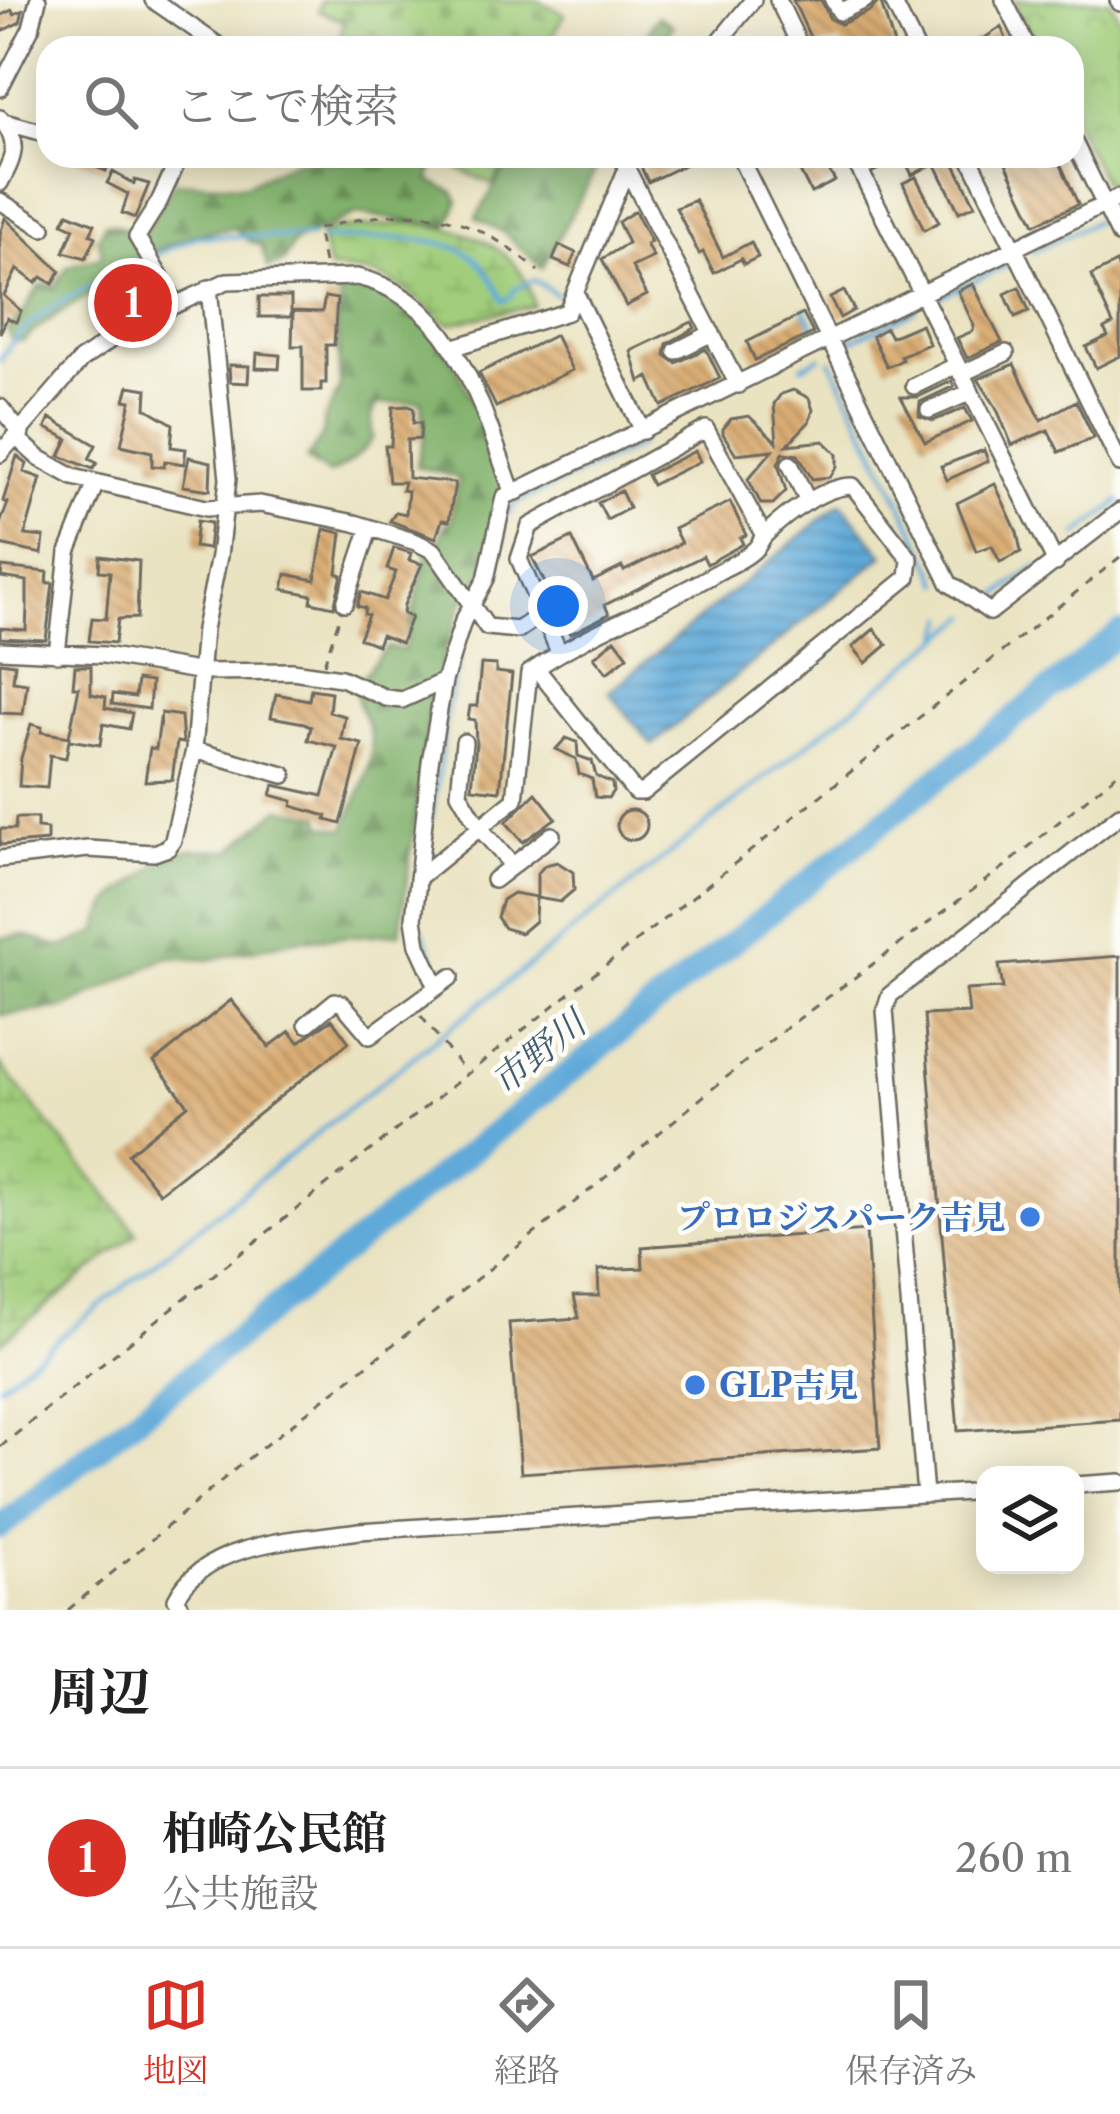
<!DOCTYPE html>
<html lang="ja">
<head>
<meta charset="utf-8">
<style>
  :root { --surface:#fff; --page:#f2f2f2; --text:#222; --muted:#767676; --line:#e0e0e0; --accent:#d93025 }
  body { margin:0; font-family:"Libre Caslon Text","Noto Serif JP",serif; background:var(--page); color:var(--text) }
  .controls { position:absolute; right:36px; bottom:36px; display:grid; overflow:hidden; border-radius:24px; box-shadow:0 6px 30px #0003 }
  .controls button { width:108px; height:108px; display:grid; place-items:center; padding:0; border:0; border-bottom:3px solid var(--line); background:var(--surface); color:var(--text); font:60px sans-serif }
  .you { position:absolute; left:558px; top:606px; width:42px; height:42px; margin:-30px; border:9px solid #fff; border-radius:50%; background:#1a73e8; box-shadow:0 0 0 18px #1a73e833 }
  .badge { display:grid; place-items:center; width:78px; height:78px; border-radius:50%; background:var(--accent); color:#fff; font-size:39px; font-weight:700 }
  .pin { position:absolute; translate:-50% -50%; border:6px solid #fff; box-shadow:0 3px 12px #0006 }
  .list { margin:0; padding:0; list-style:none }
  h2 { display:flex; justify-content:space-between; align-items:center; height:156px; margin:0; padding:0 48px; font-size:51px }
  h2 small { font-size:39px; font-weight:400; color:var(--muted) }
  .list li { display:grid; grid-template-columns:78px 1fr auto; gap:36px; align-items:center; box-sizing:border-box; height:180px; padding:0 48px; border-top:3px solid var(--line) }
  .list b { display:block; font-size:45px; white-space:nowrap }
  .list p { margin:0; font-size:39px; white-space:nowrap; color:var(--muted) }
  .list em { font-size:39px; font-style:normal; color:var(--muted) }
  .icon { flex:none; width:66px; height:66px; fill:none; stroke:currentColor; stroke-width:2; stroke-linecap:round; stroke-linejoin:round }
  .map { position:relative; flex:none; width:1120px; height:1610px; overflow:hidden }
  .search { position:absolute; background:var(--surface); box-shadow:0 6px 30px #0003; left:36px; right:36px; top:36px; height:132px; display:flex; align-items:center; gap:30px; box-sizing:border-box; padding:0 42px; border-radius:36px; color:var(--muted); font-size:45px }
  .sheet { height:336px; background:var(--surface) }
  nav { display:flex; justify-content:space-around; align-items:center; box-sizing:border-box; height:168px; border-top:3px solid var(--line); background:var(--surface); font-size:33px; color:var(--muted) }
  nav a { display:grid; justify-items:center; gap:6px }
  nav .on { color:var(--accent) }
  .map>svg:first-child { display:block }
  .forest { fill:url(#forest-firs); stroke:#566e4b; stroke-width:3 }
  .wetland { fill:url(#wetland-marsh); stroke:#667c53; stroke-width:3 }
  .cemetery { fill:url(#cemetery-stones); stroke:#667c53; stroke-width:3 }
  .park { fill:url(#park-crowns); stroke:#667c53; stroke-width:3 }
  .water { fill:url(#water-rules); stroke:#466a82; stroke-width:3 }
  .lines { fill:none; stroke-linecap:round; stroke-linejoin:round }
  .stream { stroke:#61aad9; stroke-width:4.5 }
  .river { stroke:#61aad9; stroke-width:24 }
  .building { fill:url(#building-back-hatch) }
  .minor-casing { stroke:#6e6b60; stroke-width:20 }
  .path { stroke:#6e6b60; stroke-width:3; stroke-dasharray:9 9; stroke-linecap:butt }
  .minor { stroke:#fff; stroke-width:15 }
  .shop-dot { fill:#3f7fe0; stroke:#fdfcf7; stroke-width:4.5 }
  .labels { text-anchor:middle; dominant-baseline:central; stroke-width:9; stroke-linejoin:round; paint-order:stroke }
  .shop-label { font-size:33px; font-weight:bold; fill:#366cbe; stroke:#fdfcf7; text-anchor:end }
  .water-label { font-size:36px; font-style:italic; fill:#415e71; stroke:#fdfcf7 }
</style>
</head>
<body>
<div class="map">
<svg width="1120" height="1610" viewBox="0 0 1120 1610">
  <defs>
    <pattern id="forest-firs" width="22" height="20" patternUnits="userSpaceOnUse" patternTransform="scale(3)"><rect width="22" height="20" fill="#80b06b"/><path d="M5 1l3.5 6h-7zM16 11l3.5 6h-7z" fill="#698f58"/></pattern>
    <pattern id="wetland-marsh" width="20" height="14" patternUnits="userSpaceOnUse" patternTransform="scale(3)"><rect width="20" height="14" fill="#a1cd7b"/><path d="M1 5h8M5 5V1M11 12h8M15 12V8" fill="none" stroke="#8bb06a"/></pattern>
    <pattern id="cemetery-stones" width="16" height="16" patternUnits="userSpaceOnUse" patternTransform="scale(3)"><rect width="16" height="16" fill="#a1cd7b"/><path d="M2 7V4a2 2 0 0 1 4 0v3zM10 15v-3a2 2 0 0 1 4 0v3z" fill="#8bb06a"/></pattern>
    <pattern id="park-crowns" width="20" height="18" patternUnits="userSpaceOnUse" patternTransform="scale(3)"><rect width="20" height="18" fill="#a1cd7b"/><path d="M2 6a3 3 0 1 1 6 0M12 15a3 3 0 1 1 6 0" fill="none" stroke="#8bb06a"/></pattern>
    <pattern id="water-rules" width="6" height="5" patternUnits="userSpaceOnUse" patternTransform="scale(3)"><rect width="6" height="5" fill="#61aad9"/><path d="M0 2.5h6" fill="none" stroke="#508bb0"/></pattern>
    <pattern id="building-back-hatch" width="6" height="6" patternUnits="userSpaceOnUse" patternTransform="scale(3)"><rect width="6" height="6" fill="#daad74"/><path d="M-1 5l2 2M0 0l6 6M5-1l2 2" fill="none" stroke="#b18d5f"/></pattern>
  </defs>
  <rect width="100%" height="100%" fill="#fdfcf7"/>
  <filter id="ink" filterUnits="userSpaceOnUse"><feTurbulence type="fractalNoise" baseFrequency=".00833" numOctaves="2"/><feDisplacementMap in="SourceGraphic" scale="24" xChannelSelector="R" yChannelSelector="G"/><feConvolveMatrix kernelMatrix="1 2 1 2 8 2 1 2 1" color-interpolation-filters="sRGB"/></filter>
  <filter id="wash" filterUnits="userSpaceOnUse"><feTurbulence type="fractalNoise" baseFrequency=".004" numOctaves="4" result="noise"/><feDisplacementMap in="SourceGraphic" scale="48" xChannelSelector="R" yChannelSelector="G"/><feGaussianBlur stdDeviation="2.7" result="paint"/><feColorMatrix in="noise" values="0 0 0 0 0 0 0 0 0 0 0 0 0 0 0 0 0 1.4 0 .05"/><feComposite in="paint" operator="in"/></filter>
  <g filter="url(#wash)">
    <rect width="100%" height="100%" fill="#eae3c1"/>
    <path class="forest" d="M658 16 673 26 659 48H638Z
      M360 156H428L426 165 432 168 430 181 454 192 458 201 448 226 356 214 294 242 283 263 268 268 261 245 247 240 235 228 197 234 149 253 141 239 175 182 245 185 297 160 346 163Z
      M561 156H603L542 268 504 233 476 218 511 159 552 164Z
      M105 223C130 225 135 237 144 258 106 290 59 307 23 341H12L7 329C26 319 27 298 43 284L55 286 68 266 103 256 98 239Z
      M344 282 375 286C392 305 415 311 432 332 464 369 479 423 499 467L503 486 480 579 462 603 432 691 400 933 295 940 208 960 168 957 65 1008 0 1015V938L23 935 61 947 97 933C107 896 117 898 143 876 175 850 188 846 230 851L280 808 321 816 322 825 345 829C353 806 368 780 371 757 378 702 325 709 388 647L404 650 429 545 438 546 445 525 451 523 459 478 416 466 424 438 422 401 377 404 371 418 373 438C361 455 348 465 329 474L306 459 322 437 324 420 340 388 337 324 341 297 336 295V287Z"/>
    <path class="wetland" d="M413 223C467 229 523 246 534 306L448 324C400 286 395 272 329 269L320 234 336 229Z
      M0 1064 137 1233 0 1343Z"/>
    <path class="cemetery" d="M321 0H538L565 14 548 44 550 48H374L340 36 344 21 318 11Z
      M445 156H508L493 185 443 161Z"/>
    <path class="park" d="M1014 0H1110L1120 20V188L1109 193 1072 118V48H1038Z"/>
    <path class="water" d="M841 503 884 555 652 745 609 692Z"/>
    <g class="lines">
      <path class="stream" d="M321 239C368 240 428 230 470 255 486 265 495 285 503 301L511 297 514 289 534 280 557 295
        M1033 252 1098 220
        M153 256 198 236 311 237
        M937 298 1008 265
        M804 309 818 335
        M580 321 628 422
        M846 343 916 310
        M0 361C27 310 93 286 141 261
        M831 361 941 584
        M802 366 820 357
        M508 514 514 504 640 445
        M1077 535 1120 501
        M992 600 1037 566
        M942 635 947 617
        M432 818 447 707 459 658
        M423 931 437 968
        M0 1385 969 616"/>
      <path class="river" d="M0 1527 1120 633"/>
    </g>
    <g id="blocks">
      <path class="building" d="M793 0H821L830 19 841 24 870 11 880 0 895 48H843L840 41 815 48Z
        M12 10 14 14 23 10 20 22 0 32V16Z
        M1001 27 1010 48H960L986 37Z
        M67 156H111L106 171Z
        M650 156H703L648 182 642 169 643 159Z
        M792 156H820L835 181 811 193Z
        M903 156H951L975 205 959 212 935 163 912 175Z
        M1011 156H1024L1026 161 1057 156 1078 204 1035 224 1004 159Z
        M113 172 134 184 135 180 149 184 135 218 122 213 128 194 107 183Z
        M916 177 939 222 924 230 903 183Z
        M695 200 723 257 751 242 758 257 744 264 741 259 714 273 703 252 699 254 676 208Z
        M635 211 651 242 646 244 653 257 632 267 647 295 626 306 602 259 628 243 618 222Z
        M68 213 95 224 90 234 96 237 86 258 64 252 74 228 63 223Z
        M5 218 60 271 53 284 42 277 36 283 17 269 4 296 21 311 16 322 7 318 0 333V234Z
        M559 245 576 253 570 267 553 260Z
        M1116 263 1120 270V356L1096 368 1086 347 1108 336 1104 329 1113 324 1091 276Z
        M973 284 1002 342 967 358 957 338 973 331 974 326 958 291Z
        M142 285 154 302 119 320 110 300Z
        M1019 287 1029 311 1015 317 1005 294Z
        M844 291 854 310 840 318 830 298Z
        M259 297H291V317H259Z
        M325 297 337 299 334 345H326V383H321V391H303V346H292L293 311 322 312Z
        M803 314 813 333 755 360 747 342Z
        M692 322 695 328 667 344 665 355 676 363 706 349 720 378 662 406 649 377 640 382 631 351Z
        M921 324 929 344 900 356 902 360 887 367 872 336 886 328 891 337Z
        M555 335 572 370 496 407 479 373Z
        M257 353 280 355 279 369 256 368Z
        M1014 364 1041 420 1076 401 1094 438 1059 452 1048 430 1012 445 996 407 978 379Z
        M229 365 249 366 248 383 230 382Z
        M952 381 954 386 920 402 919 416 933 421 965 408 972 421 925 442 901 397H918Z
        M129 386 147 389 146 408 173 424 171 447 186 449 184 464 165 461 164 467 152 466V452L121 445 131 401 125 400Z
        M793 390 809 398 813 410 809 422 787 445 824 441 837 454V466L830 477 812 479 798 455 783 453 778 464 786 491 773 504H761L748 479 773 450 736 454 723 434V429L731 419 749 416 777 442 774 404 781 394Z
        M409 406 414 409 413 423H421L420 439 407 440 408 478 455 483 449 521 442 520 436 538 390 521 396 512 406 514 408 491 402 490 404 482H389L385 446H391L393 407Z
        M50 418 96 445 89 459 97 463 93 469 60 456 68 439 46 428Z
        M984 450 988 461 947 480 941 466Z
        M695 451 700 461 652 485 647 475Z
        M17 456 27 464 24 472 41 478 25 535 44 537 42 554 0 545V524L8 503 3 501Z
        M189 457 211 462 210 490 183 486Z
        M995 484 1017 532 1021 552 1000 562 992 546 976 551 957 503Z
        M621 491 629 508 607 520 598 503Z
        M730 502 746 535 740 538 743 544 707 564 703 556 605 605 609 614 570 634 532 557 572 538 593 581 622 567 624 571 681 543 674 529Z
        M197 521 211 523 208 549 194 547Z
        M324 529 342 533 337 573 342 575 334 607 311 602 312 595 283 589 286 574 315 580Z
        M394 548 411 553 409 560 422 564 404 605 403 614 411 617 401 643 381 635 377 645 359 638 368 615 364 614 365 608 357 606 361 592 385 600 396 572 387 569Z
        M100 556 139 561 137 618 118 619 115 643 89 641 92 618 106 619 110 572 99 571Z
        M2 567 48 572 47 583H53L46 640 0 638V628L26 630 27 607V581L1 577Z
        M874 629 887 645 866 663 853 647Z
        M615 639 628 656 607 673 594 657Z
        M0 662 15 664 13 681 27 683 23 714 0 713Z
        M481 664 496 665V672L512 674 500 791 472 788 476 743 475 720 468 719 470 706H477Z
        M75 666H91V694L106 697 105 708 132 713 129 729 103 724 100 745 69 740 66 758 50 755 47 788 19 786 21 758 31 724 42 727 41 732 69 737 79 687H73Z
        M137 680 151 682 149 709 112 704 113 694 135 697Z
        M311 689 331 692 329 712 345 716 341 739 362 744 341 824 326 820 327 816 292 806 293 801 271 795 274 785 323 796 337 747 308 740 311 727 304 723 271 717 276 694 309 700Z
        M161 713 181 716 183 743 177 742 172 780 145 781 150 748 156 749Z
        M566 738 577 742 578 756 592 761 596 776 612 783 613 791 608 798 595 797 592 779 579 774 576 759 556 749Z
        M536 793 556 818 523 842 506 822Z
        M617 825a15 15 0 1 1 30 0a15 15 0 1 1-30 0Z
        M16 818H37V828L47 829V841L0 845V829H15Z
        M557 862 573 872 574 890 560 902 537 898V874L545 865Z
        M513 893 536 897 535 921 521 933 504 928 497 917 502 900Z
        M1120 956V1420L958 1431 924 1015 969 1013 966 990 1003 988 999 965Z
        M231 1000 269 1047 290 1031 299 1042 332 1019 349 1042 159 1193 128 1154 188 1105 154 1062Z
        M866 1230 880 1448 521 1473 509 1323 579 1318 574 1296H599L598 1270 643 1268 642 1247Z"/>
    </g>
  </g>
  <g filter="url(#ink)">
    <use href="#blocks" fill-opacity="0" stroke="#6e6b60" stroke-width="3"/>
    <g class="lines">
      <defs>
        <path id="minor" d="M153 0 222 48
          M778 0 801 48
          M833 0 840 12 865 0
          M892 0 916 48
          M1004 0 1028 48
          M1118 0 1120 3
          M714 48 753 0
          M0 88 31 28 38 0
          M0 118C21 143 14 157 0 183
          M4 122 48 134
          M1072 138 1120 236
          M739 156 949 583 990 612 1120 511
          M853 156 1056 563
          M969 156 1120 464
          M625 165 738 385
          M859 169 887 156
          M0 201 43 228
          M575 292 643 431
          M176 304 137 237 159 202 180 156
          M455 347 567 312 632 156
          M676 351 712 333
          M961 374 1006 353
          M914 386 957 365
          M0 407 21 433
          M929 410 971 392
          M17 438 39 458 73 477 206 508 260 504 355 523 416 542 434 551 487 627 518 630 542 614
          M0 454 81 360 132 325 227 281 357 277C454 298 482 407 511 488L517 492
          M790 464 808 502
          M345 603 369 530
          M0 650 104 655 203 672 292 671 341 678 386 698 402 700 444 681
          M559 652 519 559 530 526 706 429 764 536
          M57 654 68 552 96 483
          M464 742 459 793 479 827 512 865
          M194 750 284 775
          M0 859 88 849 154 853 168 848 173 840 194 750 204 629 219 556 228 479 209 288
          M418 878 515 799 529 673C587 632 655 609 716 573 728 566 746 559 755 549 760 545 761 538 766 534 786 514 824 486 853 486L910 559 908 577 643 792H635L536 668
          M494 880 552 835
          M437 987 418 945 414 919 430 762 444 681 463 621 486 579 504 497 1120 197
          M307 1024 335 1001 342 1003 370 1036 451 977
          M1075 1485 1120 1482
          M925 1495 885 1010 890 995 1120 815
          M183 1610 176 1599C204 1541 304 1539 359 1531L985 1491"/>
      </defs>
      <use href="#minor" class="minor-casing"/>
      <path class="path" d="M324 263 317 229C411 205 462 205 538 271
        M324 664 340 616
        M421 1016 466 1073
        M0 1447C370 1146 749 856 1120 557
        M68 1610 240 1465 595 1186 781 1032 1008 864 1120 771"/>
      <use href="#minor" class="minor"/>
    </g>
  </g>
  <g class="shop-dot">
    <circle cx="1030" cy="1217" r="12"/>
    <circle cx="695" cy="1385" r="12"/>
  </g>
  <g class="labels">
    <g class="shop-label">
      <text x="1006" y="1217">プロロジスパーク吉見</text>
      <text x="719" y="1385" text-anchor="start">GLP吉見</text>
    </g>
    <g class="water-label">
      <text transform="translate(538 1052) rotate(-39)">市野川</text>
    </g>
  </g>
</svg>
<div class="controls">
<button><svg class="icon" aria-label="layers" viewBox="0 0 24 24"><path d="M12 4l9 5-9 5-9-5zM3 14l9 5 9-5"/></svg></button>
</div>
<div class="you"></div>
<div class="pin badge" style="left:133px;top:303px">1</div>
<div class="search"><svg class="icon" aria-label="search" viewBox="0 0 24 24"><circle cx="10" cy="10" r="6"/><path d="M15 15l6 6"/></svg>ここで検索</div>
</div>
<section class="sheet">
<h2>周辺<small></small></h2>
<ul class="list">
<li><span class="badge">1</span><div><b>柏崎公民館</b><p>公共施設</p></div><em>260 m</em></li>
</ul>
</section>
<nav>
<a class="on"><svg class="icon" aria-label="map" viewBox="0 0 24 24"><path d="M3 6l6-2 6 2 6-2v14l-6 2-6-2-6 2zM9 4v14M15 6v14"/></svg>地図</a>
<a><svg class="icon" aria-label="directions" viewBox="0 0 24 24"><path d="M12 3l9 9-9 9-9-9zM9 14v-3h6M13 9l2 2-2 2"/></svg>経路</a>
<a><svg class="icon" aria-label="saved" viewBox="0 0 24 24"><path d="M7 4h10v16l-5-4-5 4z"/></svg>保存済み</a>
</nav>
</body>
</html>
